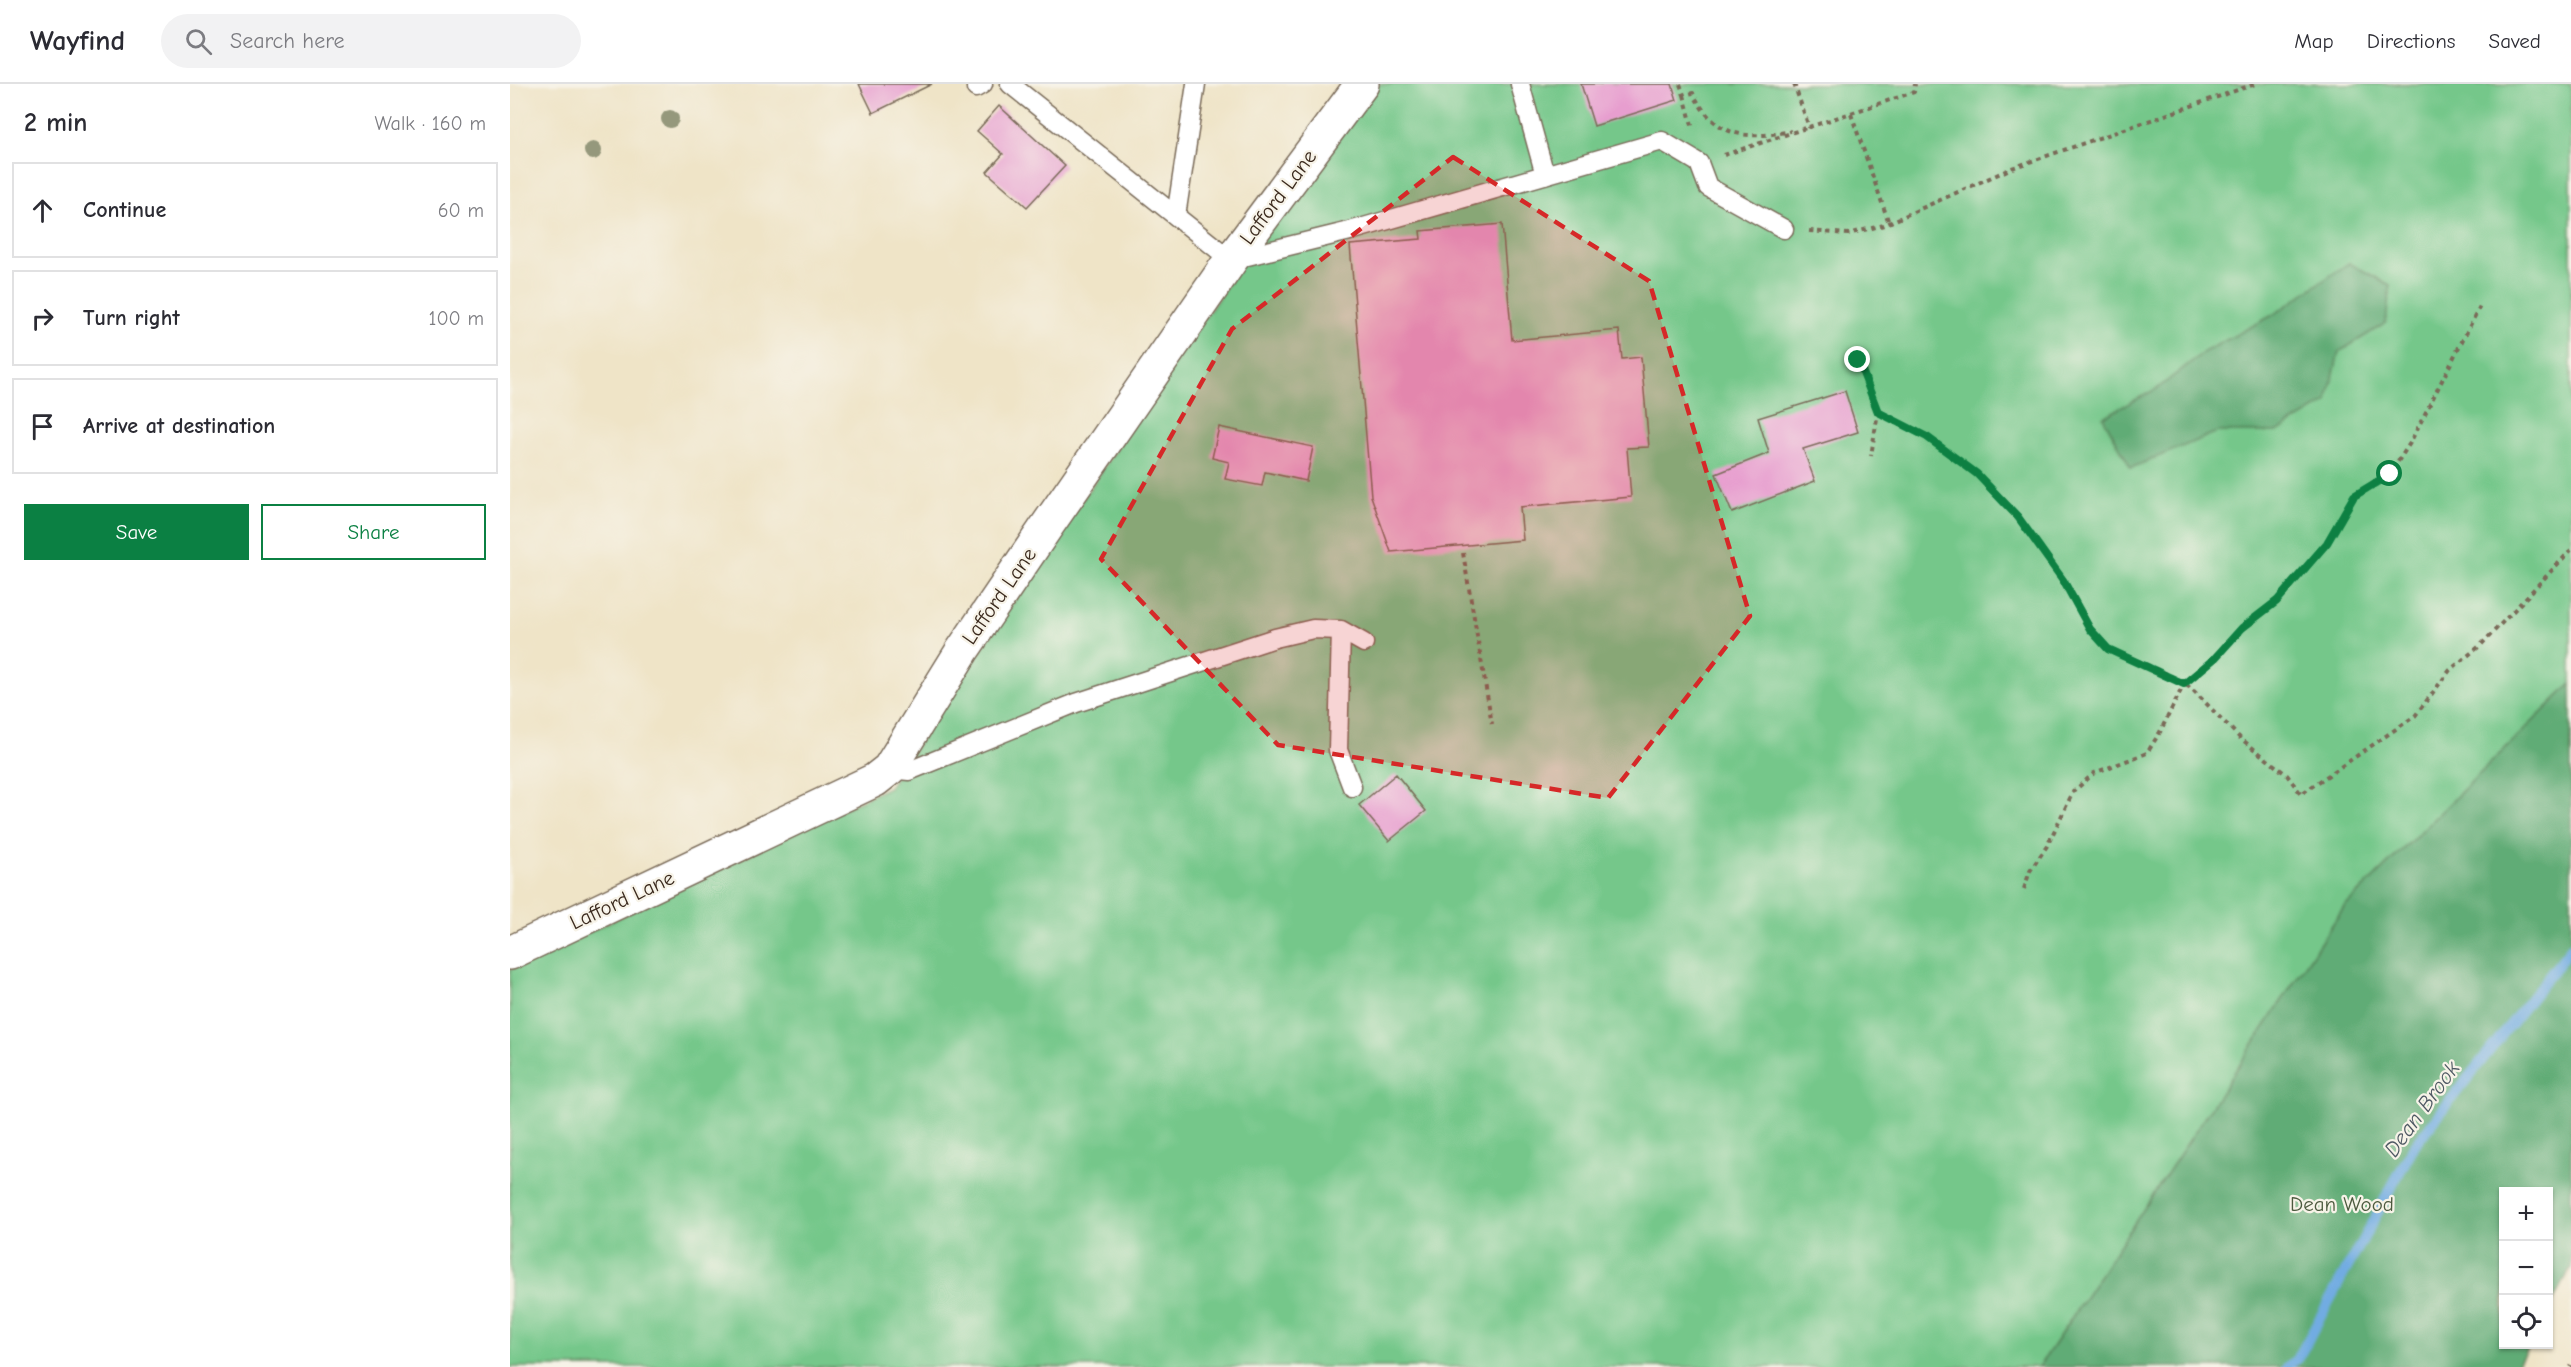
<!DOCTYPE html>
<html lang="en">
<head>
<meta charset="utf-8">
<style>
  :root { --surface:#fff; --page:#f2f2f3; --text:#2b2b33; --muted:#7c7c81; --line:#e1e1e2; --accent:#0b8043 }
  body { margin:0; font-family:"Comic Neue",sans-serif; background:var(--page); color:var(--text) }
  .controls { position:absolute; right:18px; bottom:18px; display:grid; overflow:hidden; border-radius:0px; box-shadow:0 2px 4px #0004 }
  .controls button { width:54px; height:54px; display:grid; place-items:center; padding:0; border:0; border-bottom:2px solid var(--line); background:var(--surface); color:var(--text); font:30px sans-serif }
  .stop { position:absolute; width:18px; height:18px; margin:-14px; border:4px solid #0b8043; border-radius:50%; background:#fff }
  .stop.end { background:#0b8043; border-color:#fff; box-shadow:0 2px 6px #0008 }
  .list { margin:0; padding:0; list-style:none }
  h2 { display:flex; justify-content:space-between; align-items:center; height:78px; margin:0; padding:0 24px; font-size:26px }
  h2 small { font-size:20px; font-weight:400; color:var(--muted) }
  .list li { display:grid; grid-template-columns:39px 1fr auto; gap:18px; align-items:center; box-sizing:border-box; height:96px; margin:0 12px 12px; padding:0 12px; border:2px solid var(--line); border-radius:0px }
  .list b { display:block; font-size:22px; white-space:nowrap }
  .list em { font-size:20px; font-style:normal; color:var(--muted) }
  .actions { display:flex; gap:12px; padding:18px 24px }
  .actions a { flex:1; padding:14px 0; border:2px solid var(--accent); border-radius:0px; text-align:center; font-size:21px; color:var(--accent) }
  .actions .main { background:var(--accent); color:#fff }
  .icon { flex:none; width:33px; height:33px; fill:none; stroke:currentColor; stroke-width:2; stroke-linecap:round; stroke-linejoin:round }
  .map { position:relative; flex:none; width:2061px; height:1283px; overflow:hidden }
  header { display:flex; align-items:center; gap:36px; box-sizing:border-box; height:84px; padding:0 30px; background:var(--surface); border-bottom:2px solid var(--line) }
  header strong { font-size:28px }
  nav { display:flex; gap:33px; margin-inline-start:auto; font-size:21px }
  .search { width:420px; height:54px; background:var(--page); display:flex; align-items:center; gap:15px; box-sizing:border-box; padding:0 21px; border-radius:33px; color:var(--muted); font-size:22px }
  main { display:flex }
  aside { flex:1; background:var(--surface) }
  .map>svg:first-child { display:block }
  .green { fill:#75c78a; stroke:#587854; stroke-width:1.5 }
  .forest { fill:#60ac76; stroke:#4e6b4a; stroke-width:1.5 }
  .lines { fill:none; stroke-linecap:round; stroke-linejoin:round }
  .stream { stroke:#71ace2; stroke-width:10 }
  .building { fill:#e79ecf }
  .lane-casing { stroke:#7a6b59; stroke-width:21 }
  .street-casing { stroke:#7a6b59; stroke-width:36 }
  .path { stroke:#7a6b59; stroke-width:4; stroke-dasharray:4.5 4.5; stroke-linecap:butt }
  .lane { stroke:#fff; stroke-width:18 }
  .street { stroke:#fff; stroke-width:33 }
  .tree { fill:#95987c }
  .route { stroke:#0b8043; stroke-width:8 }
  .marked { fill:#d62828; fill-opacity:0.2; stroke:#d62828; stroke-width:4.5; stroke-dasharray:12 8; stroke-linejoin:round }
  .labels { text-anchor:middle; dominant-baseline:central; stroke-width:4.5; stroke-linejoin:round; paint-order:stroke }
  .street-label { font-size:21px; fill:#3b2a1e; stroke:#f7f3e8 }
  .park-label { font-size:21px; fill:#4c593e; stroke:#f7f3e8 }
  .water-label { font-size:22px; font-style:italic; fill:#4e5863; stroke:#f7f3e8 }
</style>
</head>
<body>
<header>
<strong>Wayfind</strong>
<div class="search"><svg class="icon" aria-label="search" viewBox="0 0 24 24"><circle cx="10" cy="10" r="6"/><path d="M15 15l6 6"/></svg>Search here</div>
<nav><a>Map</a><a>Directions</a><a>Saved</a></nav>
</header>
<main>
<aside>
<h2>2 min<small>Walk · 160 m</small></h2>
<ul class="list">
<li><svg class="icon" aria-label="ahead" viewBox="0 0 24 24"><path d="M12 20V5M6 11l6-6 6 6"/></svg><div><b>Continue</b></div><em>60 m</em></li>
<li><svg class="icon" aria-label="right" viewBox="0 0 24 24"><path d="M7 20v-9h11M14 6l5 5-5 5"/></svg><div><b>Turn right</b></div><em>100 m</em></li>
<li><svg class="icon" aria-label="arrive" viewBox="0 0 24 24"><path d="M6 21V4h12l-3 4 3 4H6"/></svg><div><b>Arrive at destination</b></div></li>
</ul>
<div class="actions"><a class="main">Save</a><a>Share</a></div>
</aside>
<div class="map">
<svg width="2061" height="1283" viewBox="0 0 2061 1283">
  <rect width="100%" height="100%" fill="#f7f3e8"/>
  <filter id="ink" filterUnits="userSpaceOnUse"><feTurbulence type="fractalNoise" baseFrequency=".0167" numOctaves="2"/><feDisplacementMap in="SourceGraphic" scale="12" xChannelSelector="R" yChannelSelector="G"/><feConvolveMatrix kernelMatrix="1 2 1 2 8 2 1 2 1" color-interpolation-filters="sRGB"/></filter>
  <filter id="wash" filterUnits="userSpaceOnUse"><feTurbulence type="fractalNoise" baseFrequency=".008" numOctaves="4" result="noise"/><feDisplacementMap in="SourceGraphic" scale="24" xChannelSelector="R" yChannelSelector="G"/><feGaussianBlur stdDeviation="1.35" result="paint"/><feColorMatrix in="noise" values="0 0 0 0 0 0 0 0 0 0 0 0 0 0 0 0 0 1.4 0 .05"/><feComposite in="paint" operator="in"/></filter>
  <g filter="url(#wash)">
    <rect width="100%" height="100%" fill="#efe4c7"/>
    <path class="green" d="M866 0H2061V600L1834 823 1529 1283H0V886L379 703 725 189Z"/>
    <path class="forest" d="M1839 179 1880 201 1876 239 1829 268 1817 318 1767 348H1707L1621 384 1593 333 1648 304 1694 268 1761 232Z
      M2061 600V1184L2039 1225 2038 1108H1994V1260L2019 1261 2006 1283H1529L1834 823Z"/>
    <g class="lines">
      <path class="stream" d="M1777 1283 1788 1274 1904 1062 2061 864"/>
    </g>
    <g id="blocks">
      <path class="building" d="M349 0H422L363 29Z
        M1071 0H1162L1167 16 1084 42Z
        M489 22 555 82 517 123 477 88 493 70 467 47Z
        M992 140 1002 256 1109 246 1112 275 1131 273 1139 363 1117 364 1121 413 1010 423 1013 456 881 468 861 412 840 161 911 155 910 147Z
        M1335 307 1348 348 1293 365 1305 397 1222 429 1206 390 1259 369 1248 334Z
        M709 343 803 363 796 397 755 388 752 402 715 395 719 378 702 374Z
        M886 690 916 727 879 757 849 721Z"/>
    </g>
  </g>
  <g filter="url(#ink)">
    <use href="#blocks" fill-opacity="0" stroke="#7a6b59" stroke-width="1.5"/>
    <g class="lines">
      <defs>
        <path id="lane" d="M500 0 721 176 840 147 1152 57 1189 79 1198 103 1274 145
          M1010 0 1035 91
          M466 4 473 0
          M666 132 686 0
          M831 546 828 666 842 703
          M379 685 399 687 566 619 765 554 803 545 831 546 854 559"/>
        <path id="street" d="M0 869 365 696 379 685 452 567 537 442 721 176 852 0"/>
      </defs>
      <use href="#lane" class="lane-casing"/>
      <use href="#street" class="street-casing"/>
      <path class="path" d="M1170 0 1174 11 1183 9C1206 54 1235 56 1281 47
        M1284 0 1299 43 1404 8 1405 0
        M1174 11 1183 45
        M1341 30 1379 139
        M1214 71 1299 43
        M1299 147 1338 150 1374 141 1502 84 1745 0
        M1348 276 1368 328 1361 372
        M1368 328 1417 353 1467 390 1508 433 1553 496 1580 545 1598 565 1654 589 1681 604 1730 654 1777 691 1791 710 1905 632 1940 586 1971 561 2061 466
        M953 469 982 640
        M1514 805 1520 787 1537 762 1563 708 1584 689 1637 669 1650 648 1674 600 1705 574 1732 544 1767 517 1817 459 1844 412 1880 390 1900 359 1970 222
        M2060 1283 2061 1281"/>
      <use href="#lane" class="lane"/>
      <use href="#street" class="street"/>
    </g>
    <g class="tree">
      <circle cx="160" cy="35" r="9"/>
      <circle cx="83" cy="67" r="9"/>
    </g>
  </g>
  <g class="lines" filter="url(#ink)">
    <path class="route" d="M1348 276 1368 328 1417 353 1467 390 1508 433 1553 496 1580 545 1598 565 1674 600 1705 574 1732 544 1767 517 1817 459 1844 412 1880 390"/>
  </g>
  <path class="marked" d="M943 73 1139 197 1240 532 1098 714 768 661 591 475 722 245Z"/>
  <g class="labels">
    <g class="street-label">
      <text transform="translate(768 113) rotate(-53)">Lafford Lane</text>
      <text transform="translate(489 512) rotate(-55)">Lafford Lane</text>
      <text transform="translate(112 816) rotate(-25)">Lafford Lane</text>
    </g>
    <g class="park-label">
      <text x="1832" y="1120">Dean Wood</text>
    </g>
    <g class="water-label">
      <text transform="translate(1912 1025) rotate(-54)">Dean Brook</text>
    </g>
  </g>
</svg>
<div class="controls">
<button>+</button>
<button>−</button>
<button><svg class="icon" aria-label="locate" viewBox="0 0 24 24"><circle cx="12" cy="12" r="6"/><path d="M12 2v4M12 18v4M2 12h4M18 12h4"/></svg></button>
</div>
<div class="stop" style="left:1880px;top:390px"></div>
<div class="stop end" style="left:1348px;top:276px"></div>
</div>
</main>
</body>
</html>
